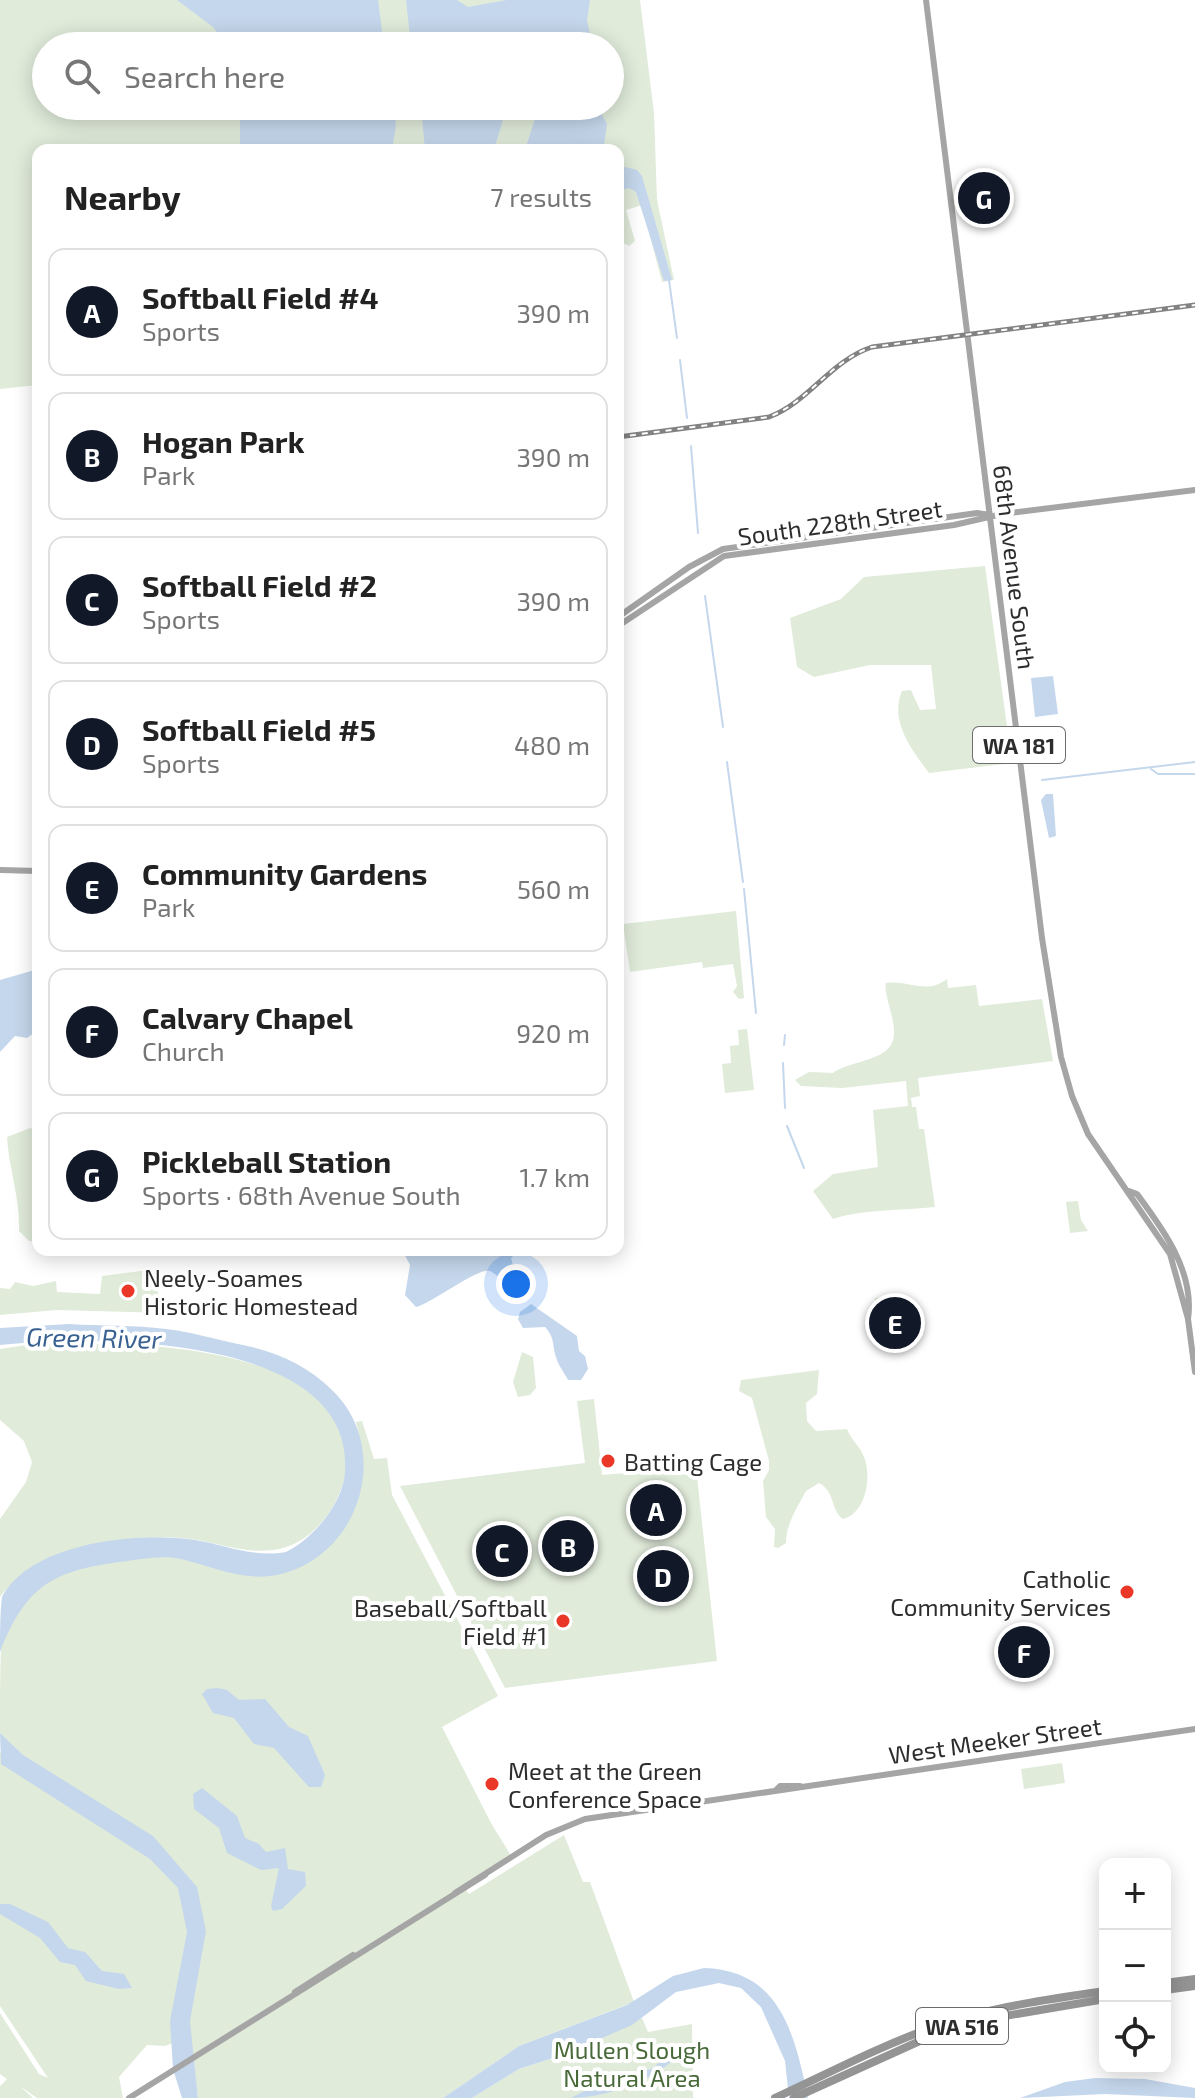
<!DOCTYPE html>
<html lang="en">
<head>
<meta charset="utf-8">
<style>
  :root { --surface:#fff; --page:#f6f6f6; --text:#222; --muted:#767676; --line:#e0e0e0; --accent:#111827 }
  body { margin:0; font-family:"Exo 2",sans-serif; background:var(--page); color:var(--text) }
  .controls { position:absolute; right:24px; bottom:24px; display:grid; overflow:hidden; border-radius:16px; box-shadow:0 4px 20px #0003 }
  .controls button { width:72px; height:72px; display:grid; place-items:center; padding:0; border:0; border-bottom:2px solid var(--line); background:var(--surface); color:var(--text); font:40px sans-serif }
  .you { position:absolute; left:516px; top:1284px; width:28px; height:28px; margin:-20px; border:6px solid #fff; border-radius:50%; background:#1a73e8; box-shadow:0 0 0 12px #1a73e833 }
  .badge { display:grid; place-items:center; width:52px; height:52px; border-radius:50%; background:var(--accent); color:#fff; font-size:26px; font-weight:700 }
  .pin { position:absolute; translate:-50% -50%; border:4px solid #fff; box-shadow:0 2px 8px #0006 }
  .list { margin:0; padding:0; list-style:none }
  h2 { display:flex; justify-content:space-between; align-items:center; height:104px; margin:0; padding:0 32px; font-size:34px }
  h2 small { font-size:26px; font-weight:400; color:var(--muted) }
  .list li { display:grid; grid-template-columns:52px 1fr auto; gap:24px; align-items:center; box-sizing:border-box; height:128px; margin:0 16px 16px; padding:0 16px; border:2px solid var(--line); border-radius:16px }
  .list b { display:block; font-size:30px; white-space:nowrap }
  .list p { margin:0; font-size:26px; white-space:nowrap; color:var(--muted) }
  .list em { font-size:26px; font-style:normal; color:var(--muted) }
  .icon { flex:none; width:44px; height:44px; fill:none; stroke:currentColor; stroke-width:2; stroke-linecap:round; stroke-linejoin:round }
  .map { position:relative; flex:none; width:1195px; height:2098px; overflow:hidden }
  .search { position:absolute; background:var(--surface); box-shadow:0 4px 20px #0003; left:32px; top:32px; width:592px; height:88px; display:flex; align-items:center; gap:20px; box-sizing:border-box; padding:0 28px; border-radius:44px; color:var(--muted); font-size:30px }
  .panel { position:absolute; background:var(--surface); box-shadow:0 4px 20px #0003; left:32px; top:144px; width:592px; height:1112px; border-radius:16px }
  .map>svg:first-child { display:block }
  .green { fill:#e0ebda; fill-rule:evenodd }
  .water { fill:#c5d7ec }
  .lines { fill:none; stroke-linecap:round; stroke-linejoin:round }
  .stream { stroke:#c5d7ec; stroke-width:2 }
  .major { stroke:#a5a5a5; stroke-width:6 }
  .highway { stroke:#949494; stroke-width:8 }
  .rail-casing { stroke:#828282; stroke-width:5 }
  .rail { stroke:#fff; stroke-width:2; stroke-dasharray:6; stroke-linecap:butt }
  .poi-dot { fill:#eb3727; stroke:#fff; stroke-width:3 }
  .labels { text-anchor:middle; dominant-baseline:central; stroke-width:8; stroke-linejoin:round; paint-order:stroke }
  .shield { fill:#fff; stroke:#6c6c6c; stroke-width:2 }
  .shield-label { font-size:22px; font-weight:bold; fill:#2d2d2d }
  .street-label { font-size:24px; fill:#2d2d2d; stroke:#fff }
  .poi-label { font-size:24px; fill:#2d2d2d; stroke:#fff; text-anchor:start }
  .park-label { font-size:24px; fill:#486a39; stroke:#fff }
  .water-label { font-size:26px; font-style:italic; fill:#386192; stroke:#fff }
</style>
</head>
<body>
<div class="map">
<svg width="1195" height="2098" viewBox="0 0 1195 2098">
  <rect width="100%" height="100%" fill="#fff"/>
  <path class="green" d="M0 0H640L654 113 657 200 674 280 662 282 642 205 626 210 635 241 629 246 618 240V150H38V385L0 389ZM46 46H610V106H46Z
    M985 566 1012 763 929 773C912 750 889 721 902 691L911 690 920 710 936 709 931 665H870L814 677 797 667 790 618 841 599 864 577Z
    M736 911 744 998 739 999 733 992 737 986 733 964 703 968 702 962 630 972 623 924Z
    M947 979 948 988 976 985 979 1006 1042 999 1053 1061 918 1078 920 1096 911 1098 912 1107H916L919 1129H924L935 1207C907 1210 857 1210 833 1219L813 1191 833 1174 878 1167 873 1110 908 1106 906 1081 842 1088 801 1086 795 1080 809 1072 833 1073C852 1059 896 1062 894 1031 894 1016 883 992 886 983 909 980 926 995 947 979Z
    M747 1029 754 1090 725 1093 722 1064 731 1063 730 1046 739 1045 738 1030Z
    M30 1128 38 1130V1242L29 1241 19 1231C20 1196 9 1171 7 1137Z
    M1078 1201 1081 1220 1088 1231 1070 1233 1066 1202Z
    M149 1270 166 1313 57 1310 0 1315V1288L10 1289 15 1282 33 1286 56 1281 57 1292 100 1294 102 1276Z
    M899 1295 901 1312 910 1311 913 1335 880 1339 875 1298Z
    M39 1343C64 1347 92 1343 118 1344 185 1347 324 1359 345 1440 356 1485 320 1545 273 1550 241 1554 214 1541 183 1538 128 1532 35 1550 0 1597V1519L26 1482 32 1462 24 1441 0 1420V1349Z
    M522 1352 533 1357 536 1388 530 1395 518 1397 513 1382Z
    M819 1370 817 1394 806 1403 807 1421 816 1431 847 1429C851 1440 860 1446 864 1457 872 1476 866 1514 843 1519 830 1510 836 1492 819 1483L806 1491C797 1508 786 1524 786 1543L778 1548 774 1547 775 1529 766 1517 763 1481 769 1470V1461L752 1398 739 1391 741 1380Z
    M594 1399 602 1475 696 1467 717 1661 505 1688 400 1486 585 1463 577 1401Z
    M362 1421 374 1459 387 1458 392 1495 498 1696 442 1727 491 1823 513 1859 466 1890 469 1894 564 1835 583 1882H590L634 2002 519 2046 443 2098H198L191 2036 165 2046 147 2045 119 2077 123 2098H37L20 2086 33 2098H0V2086L7 2079 0 2074V2013L39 2074 48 2078 0 2006V1753L15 1750 0 1733C0 1707 0 1672 1 1648 9 1622 22 1598 44 1582 96 1545 242 1558 307 1560L363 1453 356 1422Z
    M1062 1763 1065 1783 1024 1789 1021 1769Z
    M642 2018 648 2032 692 2024 693 2098H472L519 2069 565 2054Z"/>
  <path class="water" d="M177 0H378L384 46H228L213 27Z
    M406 0H457L468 7 507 0H590L587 21 593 46H529L502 41 491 46H411Z
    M240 106H393L396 125 392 150H240Z
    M421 106H501L504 116 494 150H425Z
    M539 106H597L607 124 604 145 595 150H525Z
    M618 165 637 170 642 176 672 280 664 281 636 192 629 188 618 191Z
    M1053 676 1058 714 1035 717 1031 678Z
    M1046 794H1053L1056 836 1049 838 1041 800Z
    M38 969V1030L27 1038 15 1036 0 1052V980Z
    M402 1250H519L511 1258 516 1276 511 1283H505C500 1279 495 1273 490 1271 478 1267 434 1302 416 1307L405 1295 410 1265Z
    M531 1304 577 1336 579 1351 585 1356 588 1369 581 1380H568C564 1372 558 1365 556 1357 552 1344 555 1338 545 1327L523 1328 518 1319 520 1312Z
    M69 1324C101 1326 134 1325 166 1329 192 1332 217 1340 243 1345 278 1352 308 1366 333 1391 392 1449 361 1554 281 1574 245 1583 215 1567 181 1559 163 1555 144 1559 127 1561 55 1570 27 1583 0 1652 0 1637 0 1611 2 1597 31 1542 140 1531 195 1540 226 1545 253 1558 286 1552 314 1538 344 1502 345 1471 354 1333 92 1335 0 1345V1328Z
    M218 1688 227 1690 239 1700 265 1699 289 1727 308 1736 325 1775 321 1787H309L274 1748 254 1744 234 1718 213 1713 202 1694 207 1689Z
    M0 1733 23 1755 153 1836 197 1887 206 1931 190 2021 198 2098H182L173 2069 170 2021 187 1932 178 1888 150 1859 1 1764Z
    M202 1788 237 1816 245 1838 259 1844 266 1852 285 1848 288 1869 305 1872 306 1886 282 1909 273 1911 271 1906 279 1868 261 1870 227 1853 219 1828 194 1809 193 1794Z
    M0 1904H10L48 1922 68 1948 85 1952 102 1971 124 1974 132 1988 119 1989 86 1981 75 1965 60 1962 40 1938 0 1914Z
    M704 1968C781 1970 795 2036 808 2098H789L785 2061 761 2007 741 1988 719 1983 676 1992 632 2025 565 2054 519 2069 472 2098H443L519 2046 627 2005 673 1976Z
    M672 2053 676 2058C651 2081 605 2098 571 2098L601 2082 651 2069Z
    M1095 2078 1145 2079 1195 2088V2098L1105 2094 1020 2098 1065 2082Z"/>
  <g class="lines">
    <path class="stream" d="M669 280 677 338
      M680 360 687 418
      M691 446 698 533
      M705 596 723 727
      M727 762 743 882
      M1151 769 1158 774H1195
      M1042 780 1195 762
      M744 889 756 1013
      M784 1045 785 1035
      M783 1063 785 1108
      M787 1126 804 1168"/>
    <path class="major" d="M926 0 1042 938 1061 1057 1072 1096 1088 1134 1170 1254 1188 1319 1195 1372
      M618 617 689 567 723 549 977 513 990 515
      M618 626 724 556 954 525 1002 514 1195 490
      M0 870 38 871
      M1129 1191 1137 1194C1163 1229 1195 1272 1188 1319
      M776 1790 780 1786H800
      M455 1893 546 1835 585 1819 1195 1729
      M295 1992 353 1955
      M129 2098 485 1875"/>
    <path class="highway" d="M1165 1983 1195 1979
      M1165 1990 1195 1986
      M775 2098C827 2074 878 2047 931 2028 988 2007 1046 2000 1105 1991
      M794 2098 933 2035 993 2018 1105 1999"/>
    <defs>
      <path id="rail" d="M618 437 769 417C810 401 830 361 872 347L1195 305"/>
    </defs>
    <use href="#rail" class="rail-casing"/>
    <use href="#rail" class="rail"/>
  </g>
  <g class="poi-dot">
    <circle cx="128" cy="1291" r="8"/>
    <circle cx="608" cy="1461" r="8"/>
    <circle cx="1127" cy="1592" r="8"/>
    <circle cx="563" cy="1621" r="8"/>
    <circle cx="492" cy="1784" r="8"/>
  </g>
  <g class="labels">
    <g class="shield">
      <rect x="973" y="727" width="92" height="36" rx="6"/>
      <rect x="916" y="2008" width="92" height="36" rx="6"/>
    </g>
    <g class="shield-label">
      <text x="1019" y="745">WA 181</text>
      <text x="962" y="2026">WA 516</text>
    </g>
    <g class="street-label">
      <text transform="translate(840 522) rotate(-8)">South 228th Street</text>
      <text transform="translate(1015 567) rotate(83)">68th Avenue South</text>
      <text transform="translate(995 1740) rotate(-8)">West Meeker Street</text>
    </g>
    <g class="poi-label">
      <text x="144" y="1277">Neely-Soames<tspan x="144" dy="28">Historic Homestead</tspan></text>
      <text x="624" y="1461">Batting Cage</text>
      <text x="1111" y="1578" text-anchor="end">Catholic<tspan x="1111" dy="28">Community Services</tspan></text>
      <text x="547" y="1607" text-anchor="end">Baseball/Softball<tspan x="547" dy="28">Field #1</tspan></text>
      <text x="508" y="1770">Meet at the Green<tspan x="508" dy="28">Conference Space</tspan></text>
    </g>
    <g class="park-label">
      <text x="632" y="2049">Mullen Slough<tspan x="632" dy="28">Natural Area</tspan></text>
    </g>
    <g class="water-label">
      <text transform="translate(94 1337) rotate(1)">Green River</text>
    </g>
  </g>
</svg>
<div class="controls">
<button>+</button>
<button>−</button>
<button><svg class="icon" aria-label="locate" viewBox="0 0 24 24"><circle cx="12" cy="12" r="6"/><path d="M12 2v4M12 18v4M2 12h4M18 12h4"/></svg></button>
</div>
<div class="you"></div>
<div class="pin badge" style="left:656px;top:1510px">A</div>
<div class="pin badge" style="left:568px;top:1546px">B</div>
<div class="pin badge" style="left:502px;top:1551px">C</div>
<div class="pin badge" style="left:663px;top:1576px">D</div>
<div class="pin badge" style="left:895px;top:1323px">E</div>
<div class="pin badge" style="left:1024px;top:1652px">F</div>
<div class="pin badge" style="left:984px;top:198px">G</div>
<div class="search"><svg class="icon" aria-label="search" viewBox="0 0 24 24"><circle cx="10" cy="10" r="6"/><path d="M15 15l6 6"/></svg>Search here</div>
<section class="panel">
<h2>Nearby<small>7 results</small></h2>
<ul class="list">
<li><span class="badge">A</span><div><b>Softball Field #4</b><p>Sports</p></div><em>390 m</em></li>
<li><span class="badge">B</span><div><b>Hogan Park</b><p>Park</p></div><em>390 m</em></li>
<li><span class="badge">C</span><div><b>Softball Field #2</b><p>Sports</p></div><em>390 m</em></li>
<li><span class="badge">D</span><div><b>Softball Field #5</b><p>Sports</p></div><em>480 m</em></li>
<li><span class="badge">E</span><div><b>Community Gardens</b><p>Park</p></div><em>560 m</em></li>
<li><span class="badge">F</span><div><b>Calvary Chapel</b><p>Church</p></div><em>920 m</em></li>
<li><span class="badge">G</span><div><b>Pickleball Station</b><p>Sports · 68th Avenue South</p></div><em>1.7 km</em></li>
</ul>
</section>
</div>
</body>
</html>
